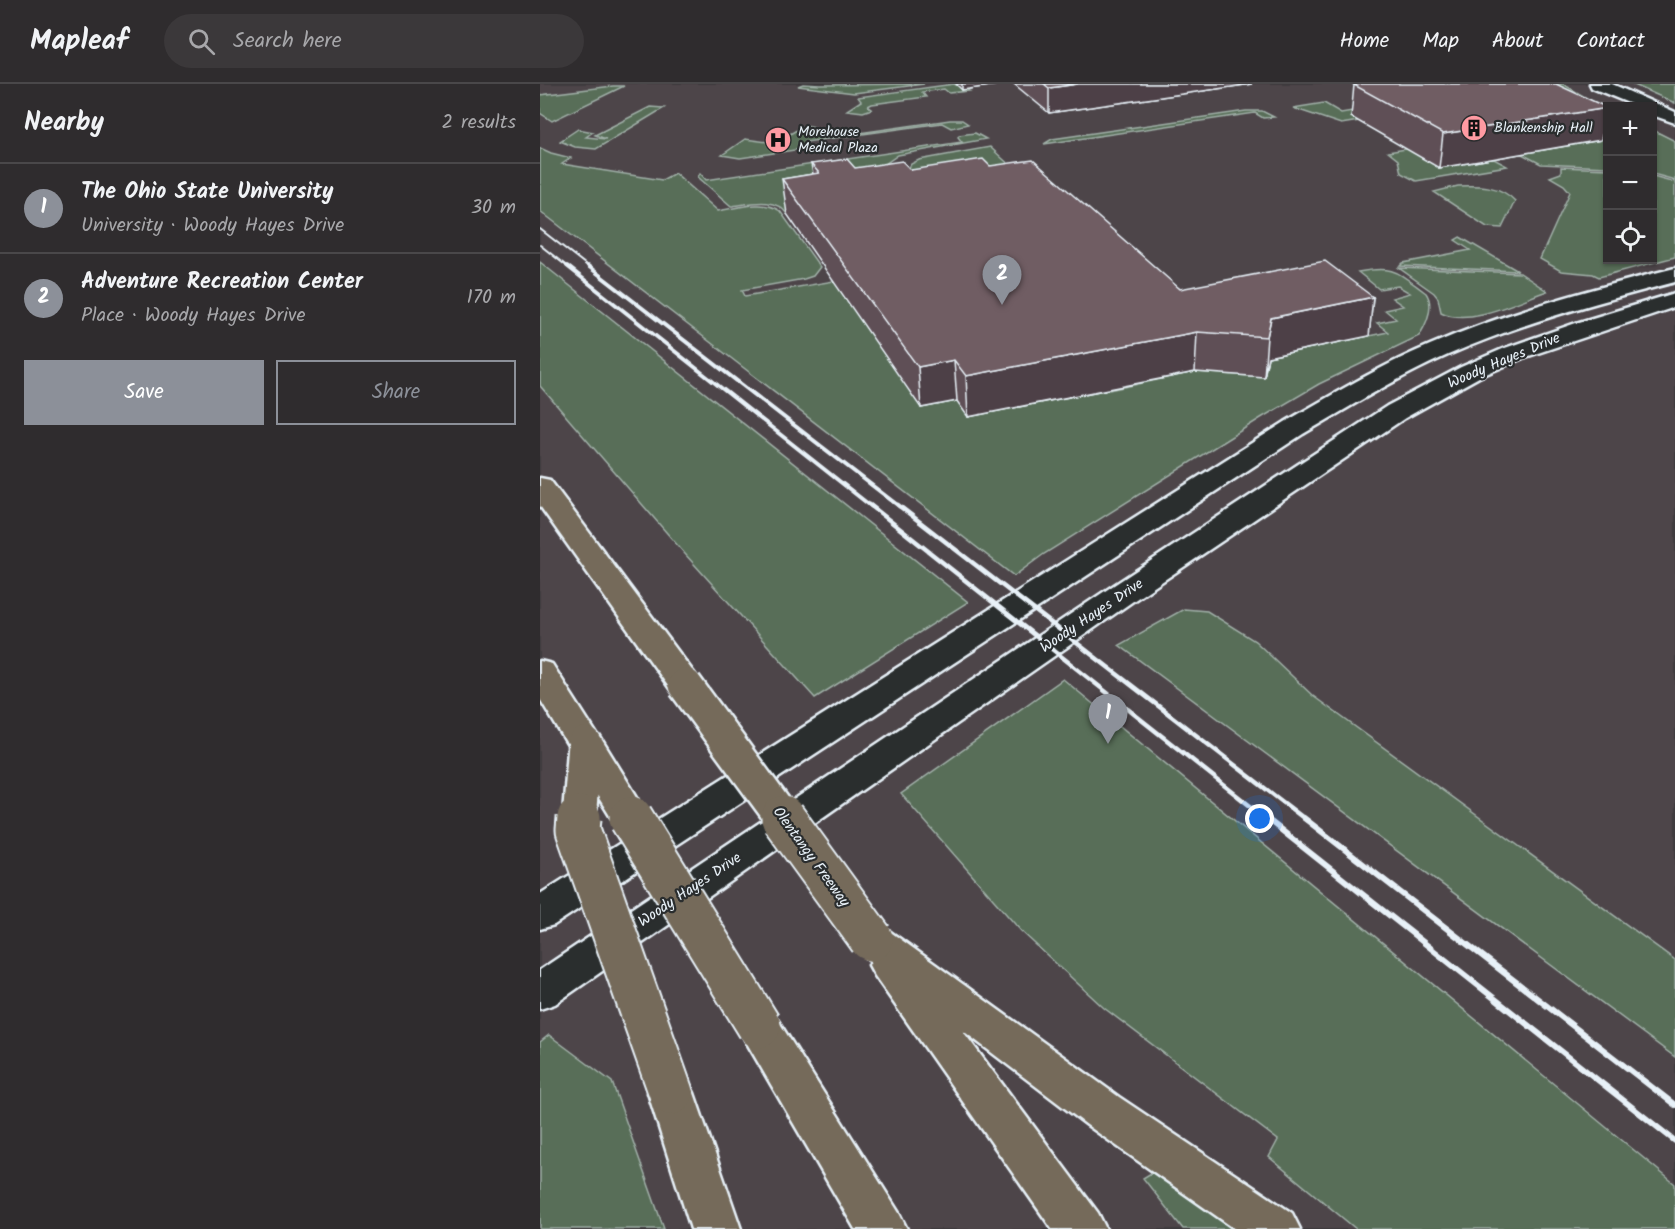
<!DOCTYPE html>
<html lang="en">
<head>
<meta charset="utf-8">
<style>
  :root { --surface:#2f2c2e; --page:#3b383a; --text:#f1f3f6; --muted:#a7a7aa; --line:#4a484a; --accent:#8c9099 }
  body { margin:0; font-family:Kalam,sans-serif; background:var(--page); color:var(--text) }
  .controls { position:absolute; right:18px; top:18px; display:grid; overflow:hidden; border-radius:0px; box-shadow:0 2px 4px #0004 }
  .controls button { width:54px; height:54px; display:grid; place-items:center; padding:0; border:0; border-bottom:2px solid var(--line); background:var(--surface); color:var(--text); font:30px sans-serif }
  .you { position:absolute; left:720px; top:735px; width:21px; height:21px; margin:-15px; border:4px solid #fff; border-radius:50%; background:#1a73e8; box-shadow:0 0 0 9px #1a73e833 }
  .badge { display:grid; place-items:center; width:39px; height:39px; border-radius:50%; background:var(--accent); color:#fff; font-size:20px; font-weight:700 }
  .pin { position:absolute; translate:-50% -50px; filter:drop-shadow(0 2px 3px #0008) }
  .pin::after { content:''; position:absolute; top:32px; width:21px; height:18px; background:inherit; clip-path:polygon(0 0,100% 0,50% 100%) }
  .list { margin:0; padding:0; list-style:none }
  h2 { display:flex; justify-content:space-between; align-items:center; height:78px; margin:0; padding:0 24px; font-size:26px }
  h2 small { font-size:20px; font-weight:400; color:var(--muted) }
  .list li { display:grid; grid-template-columns:39px 1fr auto; gap:18px; align-items:center; box-sizing:border-box; height:90px; padding:0 24px; border-top:2px solid var(--line) }
  .list b { display:block; font-size:22px; white-space:nowrap }
  .list p { margin:0; font-size:20px; white-space:nowrap; color:var(--muted) }
  .list em { font-size:20px; font-style:normal; color:var(--muted) }
  .actions { display:flex; gap:12px; padding:18px 24px }
  .actions a { flex:1; padding:14px 0; border:2px solid var(--accent); border-radius:0px; text-align:center; font-size:21px; color:var(--accent) }
  .actions .main { background:var(--accent); color:#fff }
  .icon { flex:none; width:33px; height:33px; fill:none; stroke:currentColor; stroke-width:2; stroke-linecap:round; stroke-linejoin:round }
  .map { position:relative; flex:none; width:1135px; height:1145px; overflow:hidden }
  header { display:flex; align-items:center; gap:36px; box-sizing:border-box; height:84px; padding:0 30px; background:var(--surface); border-bottom:2px solid var(--line) }
  header strong { font-size:28px }
  nav { display:flex; gap:33px; margin-inline-start:auto; font-size:21px }
  .search { width:420px; height:54px; background:var(--page); display:flex; align-items:center; gap:15px; box-sizing:border-box; padding:0 21px; border-radius:33px; color:var(--muted); font-size:22px }
  main { display:flex }
  aside { flex:1; background:var(--surface) }
  .map>svg:first-child { display:block }
  .built { fill:#4d4549; fill-rule:evenodd }
  .green { fill:#596e59; stroke:#a0b0a8; stroke-width:1.5 }
  .lines { fill:none; stroke-linecap:round; stroke-linejoin:round }
  .minor-casing { stroke:#e8f1f8; stroke-width:5 }
  .highway-casing { stroke:#e8f1f8; stroke-width:5 }
  .minor { fill:#2a2d2e; fill-rule:evenodd }
  .highway { fill:#746a5a; fill-rule:evenodd }
  .rail-far3 { stroke:#e8f1f8; stroke-width:2 }
  .rail-far2 { stroke:#e8f1f8; stroke-width:4 }
  .rail-far1 { stroke:#e8f1f8; stroke-width:4.5 }
  .rail { stroke:#e8f1f8; stroke-width:6 }
  .highway-bridge-far1-casing { stroke:#e8f1f8; stroke-width:38; stroke-linecap:butt }
  .highway-bridge-casing { stroke:#e8f1f8; stroke-width:47; stroke-linecap:butt }
  .highway-bridge-far1 { stroke:#746a5a; stroke-width:33 }
  .highway-bridge { stroke:#746a5a; stroke-width:43 }
  .wall { fill:#5f5056; stroke:#e8f1f8; stroke-width:1.5 }
  .shaded-wall { fill:#4e4146; stroke:#e8f1f8; stroke-width:1.5 }
  .building { fill:#6f5d64; stroke:#e8f1f8; stroke-width:1.5 }
  .labels { text-anchor:middle; dominant-baseline:central; stroke-width:4.5; stroke-linejoin:round; paint-order:stroke }
  .far-poi-label { font-size:14px; fill:#e8f1f8; stroke:#2a2d2e; text-anchor:start }
  .street-label { font-size:15px; fill:#e8f1f8; stroke:#2a2d2e }
</style>
</head>
<body>
<header>
<strong>Mapleaf</strong>
<div class="search"><svg class="icon" aria-label="search" viewBox="0 0 24 24"><circle cx="10" cy="10" r="6"/><path d="M15 15l6 6"/></svg>Search here</div>
<nav><a>Home</a><a>Map</a><a>About</a><a>Contact</a></nav>
</header>
<main>
<aside>
<h2>Nearby<small>2 results</small></h2>
<ul class="list">
<li><span class="badge">1</span><div><b>The Ohio State University</b><p>University · Woody Hayes Drive</p></div><em>30 m</em></li>
<li><span class="badge">2</span><div><b>Adventure Recreation Center</b><p>Place · Woody Hayes Drive</p></div><em>170 m</em></li>
</ul>
<div class="actions"><a class="main">Save</a><a>Share</a></div>
</aside>
<div class="map">
<svg width="1135" height="1145" viewBox="0 0 1135 1145">
  <rect width="100%" height="100%" fill="#3f3b3e"/>
  <filter id="ink" filterUnits="userSpaceOnUse"><feTurbulence type="fractalNoise" baseFrequency=".0167" numOctaves="2"/><feDisplacementMap in="SourceGraphic" scale="12" xChannelSelector="R" yChannelSelector="G"/><feConvolveMatrix kernelMatrix="1 2 1 2 8 2 1 2 1" color-interpolation-filters="sRGB"/></filter>
  <g filter="url(#ink)">
    <path class="built" d="M0 0H1135V1145H0ZM1068 22H1112V176H1068Z"/>
    <path class="green" d="M263 0 280 1 384 0 314 9 258 2Z
      M414 0 429 7 409 9 404 5 382 8 386 13 332 20 328 22 332 25 323 28 307 26 321 17 318 13Z
      M891 0H1023L1067 26V83L1001 80 982 70Z
      M1092 0H1135V19Z
      M73 2H84L12 37 0 29V11Z
      M784 19 801 29 830 24 812 32 819 37 801 40 753 24Z
      M110 23 124 24 56 65 35 63 20 57 38 45 53 48 46 53 66 55 55 51Z
      M706 27H722L734 33 723 34 715 29 504 60 512 55Z
      M410 36H422L428 40 411 44 402 39 265 58 269 64 200 74 182 71 205 55 235 59 265 41 274 43 284 54Z
      M1113 46 1135 57V96L1113 90Z
      M435 49 446 55 358 71 332 89 247 130C235 112 209 120 191 122L158 93 160 89 166 96 422 58 418 53 419 51Z
      M450 63 501 110 368 86 371 80 379 76Z
      M0 64 11 69 31 74 22 80 122 96 135 89 178 127C197 124 224 115 240 127L280 183 273 192 264 195 202 206 205 212 294 197 417 317 429 333 554 288 570 306 655 288 724 293 728 273 848 248 837 239 856 235 845 226 863 222 852 214 870 209 858 202 839 205 818 188C855 181 857 188 886 209 895 222 887 239 879 252L779 300 721 334 504 470 474 492 0 127Z
      M866 65 954 75 967 82 876 97 861 89 858 76 848 68Z
      M1021 83 1067 85 1068 176H1112L1113 92 1135 98V173L1059 193 1053 190 1021 187 1000 175 1030 108 1024 101 1010 93 1021 89Z
      M918 102C939 101 960 101 975 117L962 144 947 143 894 108Z
      M920 153 978 187 860 182 863 179 930 166 915 156Z
      M0 178 428 518 275 614 145 470 0 302Z
      M859 184 980 189 1007 207C978 217 929 243 901 228L898 214 894 209Z
      M644 525 667 527 715 557 773 612 1135 876V973L579 561Z
      M523 595 1135 1100V1145H816L729 1073 738 1056 564 924 481 847 361 710Z
      M9 951 72 998 124 1145H0V958Z
      M626 1080 693 1145H643L603 1094Z"/>
    <g class="lines">
      <defs>
        <path id="minor" d="M1050 0H1072L1135 28V39L1112 31V22H1096L1052 4Z
          M1135 184V198C1058 218 981 239 908 271 858 293 811 322 763 350L14 841 0 845V810L745 338C792 311 840 282 890 261 969 227 1052 205 1135 184Z
          M1135 209V223L983 274 939 293 865 334 596 515 15 920 0 925V886L574 501 847 322 921 283 965 264 1036 239Z"/>
        <path id="highway" d="M0 394 10 396 157 593 162 601 157 609 145 612 133 609 0 422Z
          M0 577 12 580 58 652 63 660 58 668 45 672 32 668 0 615Z
          M331 839 345 844 579 1013 752 1129 760 1145H695L547 1041 422 946 558 1129 566 1145H512L335 892 329 881 331 877 317 866 310 855 317 844Z
          M219 924 234 930 359 1129 367 1145H315L197 942 204 930Z
          M131 990 147 995 154 1009 201 1145H151L108 1009 115 995Z"/>
      </defs>
      <use href="#minor" class="minor-casing"/>
      <use href="#highway" class="highway-casing"/>
      <use href="#minor" class="minor"/>
      <use href="#highway" class="highway"/>
      <path class="rail-far3" d="M0 145 50 184
        M0 161 29 184"/>
      <path class="rail-far2" d="M27 182 332 423
        M48 182 360 423"/>
      <path class="rail-far1" d="M330 421 728 736
        M358 421 766 736"/>
      <path class="rail" d="M726 734 1135 1057
        M764 734 1135 1021"/>
      <defs>
        <path id="highway-bridge-far1" d="M145 601 244 736
          M45 660 92 736
          M39 736 45 660"/>
        <path id="highway-bridge" d="M39 734 38 746 131 1009
          M91 734 219 942
          M243 734 331 855"/>
      </defs>
      <use href="#highway-bridge-far1" class="highway-bridge-far1-casing"/>
      <use href="#highway-bridge" class="highway-bridge-casing"/>
      <use href="#highway-bridge-far1" class="highway-bridge-far1"/>
      <use href="#highway-bridge" class="highway-bridge"/>
    </g>
    <path class="wall" d="M416 0H465L422 6Z
      M474 0H712L509 29Z
      M814 1 1061 56 899 84 811 33Z
      M271 80 315 84 371 86 450 82 640 205 833 213 829 252 728 273 724 293 655 288 428 333 417 317 381 324 247 130 242 95 273 90Z"/>
    <path class="shaded-wall" d="M422 0H465L422 6Z
      M538 0H712L509 29V4Z
      M1068 24 1061 56 899 84 903 50Z
      M833 213 829 252 728 273 724 293 727 253 731 234Z
      M657 248 655 288 428 333 426 292Z
      M414 276 417 317 381 324 378 283Z"/>
    <path class="building" d="M504 0H538L509 4Z
      M822 0H1016L1068 24 903 50 814 1Z
      M307 75 315 84 362 77 371 86 443 75 450 82 493 76 640 205 785 177 833 213 731 234 727 253 657 248 426 292 414 276 378 283 242 95 279 89 271 80Z"/>
  </g>
  <defs>
    <symbol id="building-disc" viewBox="-11 -11 22 22"><circle r="9.5" fill="#ff9aa2" stroke="#2a2d2e"/><path d="M-4-6H4V6H1V3H-1V6H-4ZM-2.5-4.3h1.7v1.8h-1.7ZM.8-4.3h1.7v1.8H.8ZM-2.5-1h1.7V.8h-1.7ZM.8-1h1.7V.8H.8Z" fill="#111"/></symbol>
    <symbol id="hospital-disc" viewBox="-11 -11 22 22"><circle r="9.5" fill="#ff9aa2" stroke="#2a2d2e"/><path d="M-5-5h3v3.5h4V-5h3V5h-3V1.5h-4V5h-3Z" fill="#111"/></symbol>
  </defs>
  <g fill-rule="evenodd">
    <use href="#building-disc" x="919" y="29" width="30" height="30"/>
    <use href="#hospital-disc" x="223" y="41" width="30" height="30"/>
  </g>
  <g class="labels">
    <g class="far-poi-label">
      <text x="954" y="44">Blankenship Hall</text>
      <text x="258" y="48">Morehouse<tspan x="258" dy="16">Medical Plaza</tspan></text>
    </g>
    <g class="street-label">
      <text transform="translate(964 277) rotate(-23)">Woody Hayes Drive</text>
      <text transform="translate(552 532) rotate(-34)">Woody Hayes Drive</text>
      <text transform="translate(271 773) rotate(54)">Olentangy Freeway</text>
      <text transform="translate(150 806) rotate(-34)">Woody Hayes Drive</text>
    </g>
  </g>
</svg>
<div class="controls">
<button>+</button>
<button>−</button>
<button><svg class="icon" aria-label="locate" viewBox="0 0 24 24"><circle cx="12" cy="12" r="6"/><path d="M12 2v4M12 18v4M2 12h4M18 12h4"/></svg></button>
</div>
<div class="you"></div>
<div class="pin badge" style="left:568px;top:660px">1</div>
<div class="pin badge" style="left:462px;top:221px">2</div>
</div>
</main>
</body>
</html>
